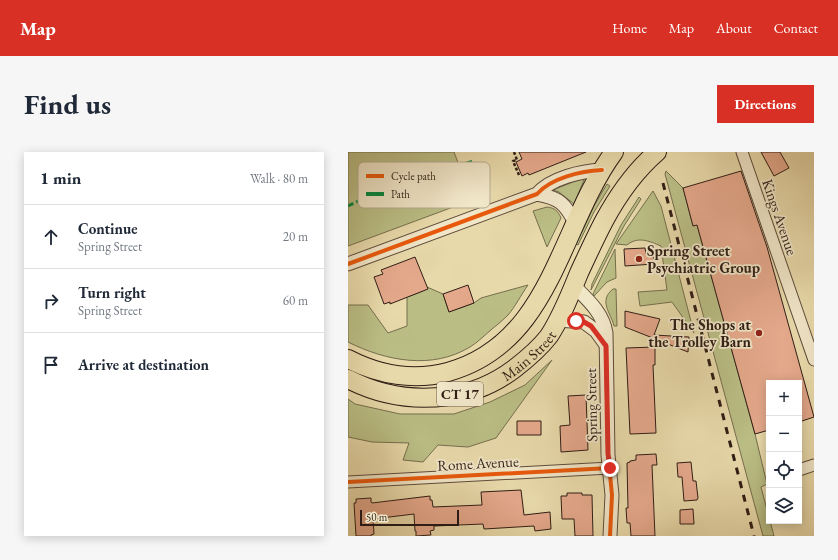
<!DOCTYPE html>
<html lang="en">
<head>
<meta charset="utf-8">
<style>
  :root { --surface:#fff; --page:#f6f6f7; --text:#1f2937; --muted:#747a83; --line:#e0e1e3; --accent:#d93025 }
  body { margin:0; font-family:"EB Garamond",serif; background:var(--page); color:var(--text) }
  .controls { position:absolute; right:12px; bottom:12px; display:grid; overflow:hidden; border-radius:0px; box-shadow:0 2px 10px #0003 }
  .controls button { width:36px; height:36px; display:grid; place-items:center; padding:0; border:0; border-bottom:1px solid var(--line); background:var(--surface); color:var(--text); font:20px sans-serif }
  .scale { position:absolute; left:12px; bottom:10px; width:99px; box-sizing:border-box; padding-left:4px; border:2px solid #301d15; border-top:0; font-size:11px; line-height:14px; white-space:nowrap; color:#301d15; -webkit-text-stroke:3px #f0e6c8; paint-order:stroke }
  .stop { position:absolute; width:12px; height:12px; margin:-9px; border:3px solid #d93025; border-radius:50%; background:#fff }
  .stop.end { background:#d93025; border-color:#fff; box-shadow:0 1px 4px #0008 }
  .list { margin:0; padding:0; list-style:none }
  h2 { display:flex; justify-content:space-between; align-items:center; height:52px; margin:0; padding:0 16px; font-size:17px }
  h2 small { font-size:13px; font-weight:400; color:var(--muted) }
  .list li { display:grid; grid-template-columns:26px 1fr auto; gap:12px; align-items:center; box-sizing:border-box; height:64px; padding:0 16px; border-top:1px solid var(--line) }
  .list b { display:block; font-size:15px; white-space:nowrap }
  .list p { margin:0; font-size:13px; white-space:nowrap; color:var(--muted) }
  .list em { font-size:13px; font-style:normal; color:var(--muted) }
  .icon { flex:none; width:22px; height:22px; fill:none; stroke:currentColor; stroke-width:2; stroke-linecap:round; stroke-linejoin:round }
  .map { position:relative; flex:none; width:466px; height:384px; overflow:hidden; border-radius:0px }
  header { display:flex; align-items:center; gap:24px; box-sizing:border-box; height:56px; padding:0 20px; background:var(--accent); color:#fff }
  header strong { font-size:19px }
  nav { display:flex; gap:22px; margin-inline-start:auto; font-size:14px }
  .intro { display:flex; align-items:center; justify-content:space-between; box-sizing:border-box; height:96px; padding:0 24px }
  h1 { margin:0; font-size:28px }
  .button { padding:10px 18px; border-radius:0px; background:var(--accent); color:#fff; font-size:14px; font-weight:700 }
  main { display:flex; gap:24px; padding:0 24px }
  aside { flex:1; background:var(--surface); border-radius:0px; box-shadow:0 2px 10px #0003 }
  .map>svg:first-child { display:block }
  .green { fill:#babe85; stroke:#756e4d }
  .building { fill:#e4a88b; stroke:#301d15 }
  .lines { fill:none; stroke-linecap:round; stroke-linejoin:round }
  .minor-casing { stroke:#5e4c3a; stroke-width:13 }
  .tertiary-casing { stroke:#5e4c3a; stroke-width:15 }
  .trunk-casing { stroke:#301d15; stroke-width:20 }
  .path { stroke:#301d15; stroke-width:2.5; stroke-dasharray:3 2; stroke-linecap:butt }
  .minor { stroke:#f0e6c8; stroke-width:11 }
  .tertiary { stroke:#f0e6c8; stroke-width:13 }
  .trunk { stroke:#e8d9aa; stroke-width:18 }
  .rail { stroke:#301d15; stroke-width:3; stroke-dasharray:7 7; stroke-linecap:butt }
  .quiet { stroke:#00873e; stroke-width:3; stroke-dasharray:6 3; stroke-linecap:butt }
  .cycleway-casing { stroke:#f0e6c8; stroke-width:6 }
  .cycleway { stroke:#e8590c; stroke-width:4 }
  .route { stroke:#d93025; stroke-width:5 }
  .poi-dot { fill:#8f2418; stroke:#f0e6c8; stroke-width:1.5 }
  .labels { text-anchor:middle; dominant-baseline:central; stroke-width:3.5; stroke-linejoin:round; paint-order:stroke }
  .shield { fill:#f0e6c8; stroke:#6a594b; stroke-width:1 }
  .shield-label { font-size:14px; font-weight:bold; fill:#301d15 }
  .street-label { font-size:15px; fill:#301d15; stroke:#f0e6c8 }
  .poi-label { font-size:15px; font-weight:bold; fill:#301d15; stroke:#f0e6c8; text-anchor:start }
  .key { fill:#f0e6c8; stroke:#b6aa92; stroke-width:1 }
  .key-label { font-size:11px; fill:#301d15 }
</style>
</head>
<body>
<header>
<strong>Map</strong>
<nav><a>Home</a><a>Map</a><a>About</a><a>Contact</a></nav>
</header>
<div class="intro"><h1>Find us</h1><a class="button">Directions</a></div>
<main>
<aside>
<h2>1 min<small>Walk · 80 m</small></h2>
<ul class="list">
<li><svg class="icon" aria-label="ahead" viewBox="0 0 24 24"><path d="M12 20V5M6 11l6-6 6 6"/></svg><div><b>Continue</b><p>Spring Street</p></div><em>20 m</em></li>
<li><svg class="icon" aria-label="right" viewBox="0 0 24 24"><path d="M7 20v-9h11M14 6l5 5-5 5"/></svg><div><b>Turn right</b><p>Spring Street</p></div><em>60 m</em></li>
<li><svg class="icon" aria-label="arrive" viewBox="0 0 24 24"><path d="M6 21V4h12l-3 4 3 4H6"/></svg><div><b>Arrive at destination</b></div></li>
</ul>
</aside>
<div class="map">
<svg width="466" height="384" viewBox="0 0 466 384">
  <rect width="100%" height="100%" fill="#e8d9aa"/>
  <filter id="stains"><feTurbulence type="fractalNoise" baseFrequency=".005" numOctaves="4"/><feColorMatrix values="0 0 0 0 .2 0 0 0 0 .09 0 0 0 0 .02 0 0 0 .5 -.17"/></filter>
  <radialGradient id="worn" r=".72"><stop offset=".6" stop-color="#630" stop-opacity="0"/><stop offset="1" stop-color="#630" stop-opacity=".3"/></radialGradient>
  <path class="green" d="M0 0H106L124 48 0 94Z
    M318 19 335 36 345 74 349 73 407 282 419 332 413 335 426 384H415L317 22Z
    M235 26 236 28 226 52 211 40 205 38Z
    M259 32 262 34 246 60 230 93 228 92 246 54Z
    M305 39 313 54 346 181 324 150 292 154 290 140 319 138 313 94C301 89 290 84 279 93L268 92Z
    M291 45 293 47 276 74 243 138 244 132 273 73Z
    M199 55C207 56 210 59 213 66L199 95 185 59Z
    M267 97 268 126 259 130 246 144 245 142Z
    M180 133C173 143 167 155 160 163 155 168 149 173 144 177 137 183 130 190 122 195 84 218 38 209 0 190V153H20L40 181 59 174V145L75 139 74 136 79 135 95 142 101 160 126 151 133 146Z
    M265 137H268L269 174H266C263 161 250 149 265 137Z
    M204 208 148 286 120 295 90 293 75 310 55 308 61 291 24 290 0 285V247L7 252 52 262H106L142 250 177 233Z"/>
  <path class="building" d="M171 0H238L181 23 180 21 174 24 168 10 174 7Z
    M413 0H432L441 16 426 24Z
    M393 19 419 95 466 265 451 270V231H421V278L407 282 349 73 345 74 335 36Z
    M297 96 298 102H305L306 112 277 114 276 97Z
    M67 105 80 137 42 152V150L36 152 26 125 35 122 33 118Z
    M120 133 126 151 101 160 95 142Z
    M277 159 312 167 306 183 341 185 340 200 277 175Z
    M307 195V213H305L308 281 282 282 278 196Z
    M238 243 240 298 213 300 212 274 222 273 220 244Z
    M169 269H193V283H169Z
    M308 302 309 313H304L307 384H283L282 371H279L278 356H280L279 311 282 310V309L288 308V303Z
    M343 310 345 329H348L350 346 349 348 336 349 334 325H330L329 311Z
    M173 338 176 363 202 360 203 377 187 379 186 374 136 377 135 372 86 374V378L82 379 83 383 68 384V379H67L66 362 25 367 26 382 23 383V384H8L6 351H8V347L23 346V350L24 351 82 344V348H84L85 355 134 353 133 340Z
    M219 341H234V343H244L245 384H227L226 367H214L213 344H219Z
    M345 357 346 372H332V358Z"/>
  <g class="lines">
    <defs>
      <path id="minor" d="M394 0 466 208
        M451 318 466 313
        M0 330 262 316"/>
      <path id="tertiary" d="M189 42C212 46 217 52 228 72
        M0 112 189 42C203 26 233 19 254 18
        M226 134C240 148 255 161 258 181L260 303 264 343 262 384
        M210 168 236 170 248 179 258 193"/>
      <g id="trunk">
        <path d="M0 207C31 223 66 229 100 220 204 191 211 75 266 0"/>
        <path id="s1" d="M0 227C31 243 65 249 100 244 125 241 146 232 166 217 179 207 191 197 201 184 214 164 222 143 231 121 239 104 247 86 256 69 270 43 287 19 309 0"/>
      </g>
    </defs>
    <use href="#minor" class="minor-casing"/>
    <use href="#tertiary" class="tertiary-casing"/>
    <use href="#trunk" class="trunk-casing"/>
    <path class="path" d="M166 0 169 8 165 9 171 23"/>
    <use href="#minor" class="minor"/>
    <use href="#tertiary" class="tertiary"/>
    <use href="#trunk" class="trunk"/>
    <path class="rail" d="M315 31 406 384"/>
    <path class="quiet" d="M0 54 23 43 125 9"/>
    <defs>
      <path id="cycleway" d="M0 112 189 42C203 26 233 19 254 18
        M258 193 260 303 264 343 262 384
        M0 330 262 316"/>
    </defs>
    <use href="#cycleway" class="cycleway-casing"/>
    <use href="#cycleway" class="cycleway"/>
  </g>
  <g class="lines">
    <path class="route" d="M228 169 236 170 243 174 258 194 260 302 262 316"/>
  </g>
  <g class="poi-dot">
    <circle cx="291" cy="107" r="4"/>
    <circle cx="411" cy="181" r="4"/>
  </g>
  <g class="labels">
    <rect class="shield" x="89" y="230" width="46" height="24" rx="3"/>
    <g class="shield-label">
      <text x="112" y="242">CT 17</text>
    </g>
    <g class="street-label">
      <text transform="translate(432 65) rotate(71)">Kings Avenue</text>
      <text stroke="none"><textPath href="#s1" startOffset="195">Main Street</textPath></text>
      <text transform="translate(243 253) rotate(-91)">Spring Street</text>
      <text transform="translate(130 311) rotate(-3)">Rome Avenue</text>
    </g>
    <g class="poi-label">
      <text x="299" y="98">Spring Street<tspan x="299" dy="17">Psychiatric Group</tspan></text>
      <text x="403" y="172" text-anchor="end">The Shops at<tspan x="403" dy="17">the Trolley Barn</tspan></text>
    </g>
  </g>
  <rect x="10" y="10" width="132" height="46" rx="6" class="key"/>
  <rect x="18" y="22" width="18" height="4" fill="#e8590c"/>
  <rect x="18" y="40" width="18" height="4" fill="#00873e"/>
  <g class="key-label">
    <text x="43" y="28">Cycle path</text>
    <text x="43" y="46">Path</text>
  </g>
  <rect width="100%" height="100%" filter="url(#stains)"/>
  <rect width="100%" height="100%" fill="url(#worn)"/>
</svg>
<div class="controls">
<button>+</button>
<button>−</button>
<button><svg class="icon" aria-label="locate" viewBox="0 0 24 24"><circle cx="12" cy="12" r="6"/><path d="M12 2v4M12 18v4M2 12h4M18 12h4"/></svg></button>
<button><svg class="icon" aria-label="layers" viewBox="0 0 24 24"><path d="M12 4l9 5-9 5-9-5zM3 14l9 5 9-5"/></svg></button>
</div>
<div class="scale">50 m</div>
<div class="stop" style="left:228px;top:169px"></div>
<div class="stop end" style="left:262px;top:316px"></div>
</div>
</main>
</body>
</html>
